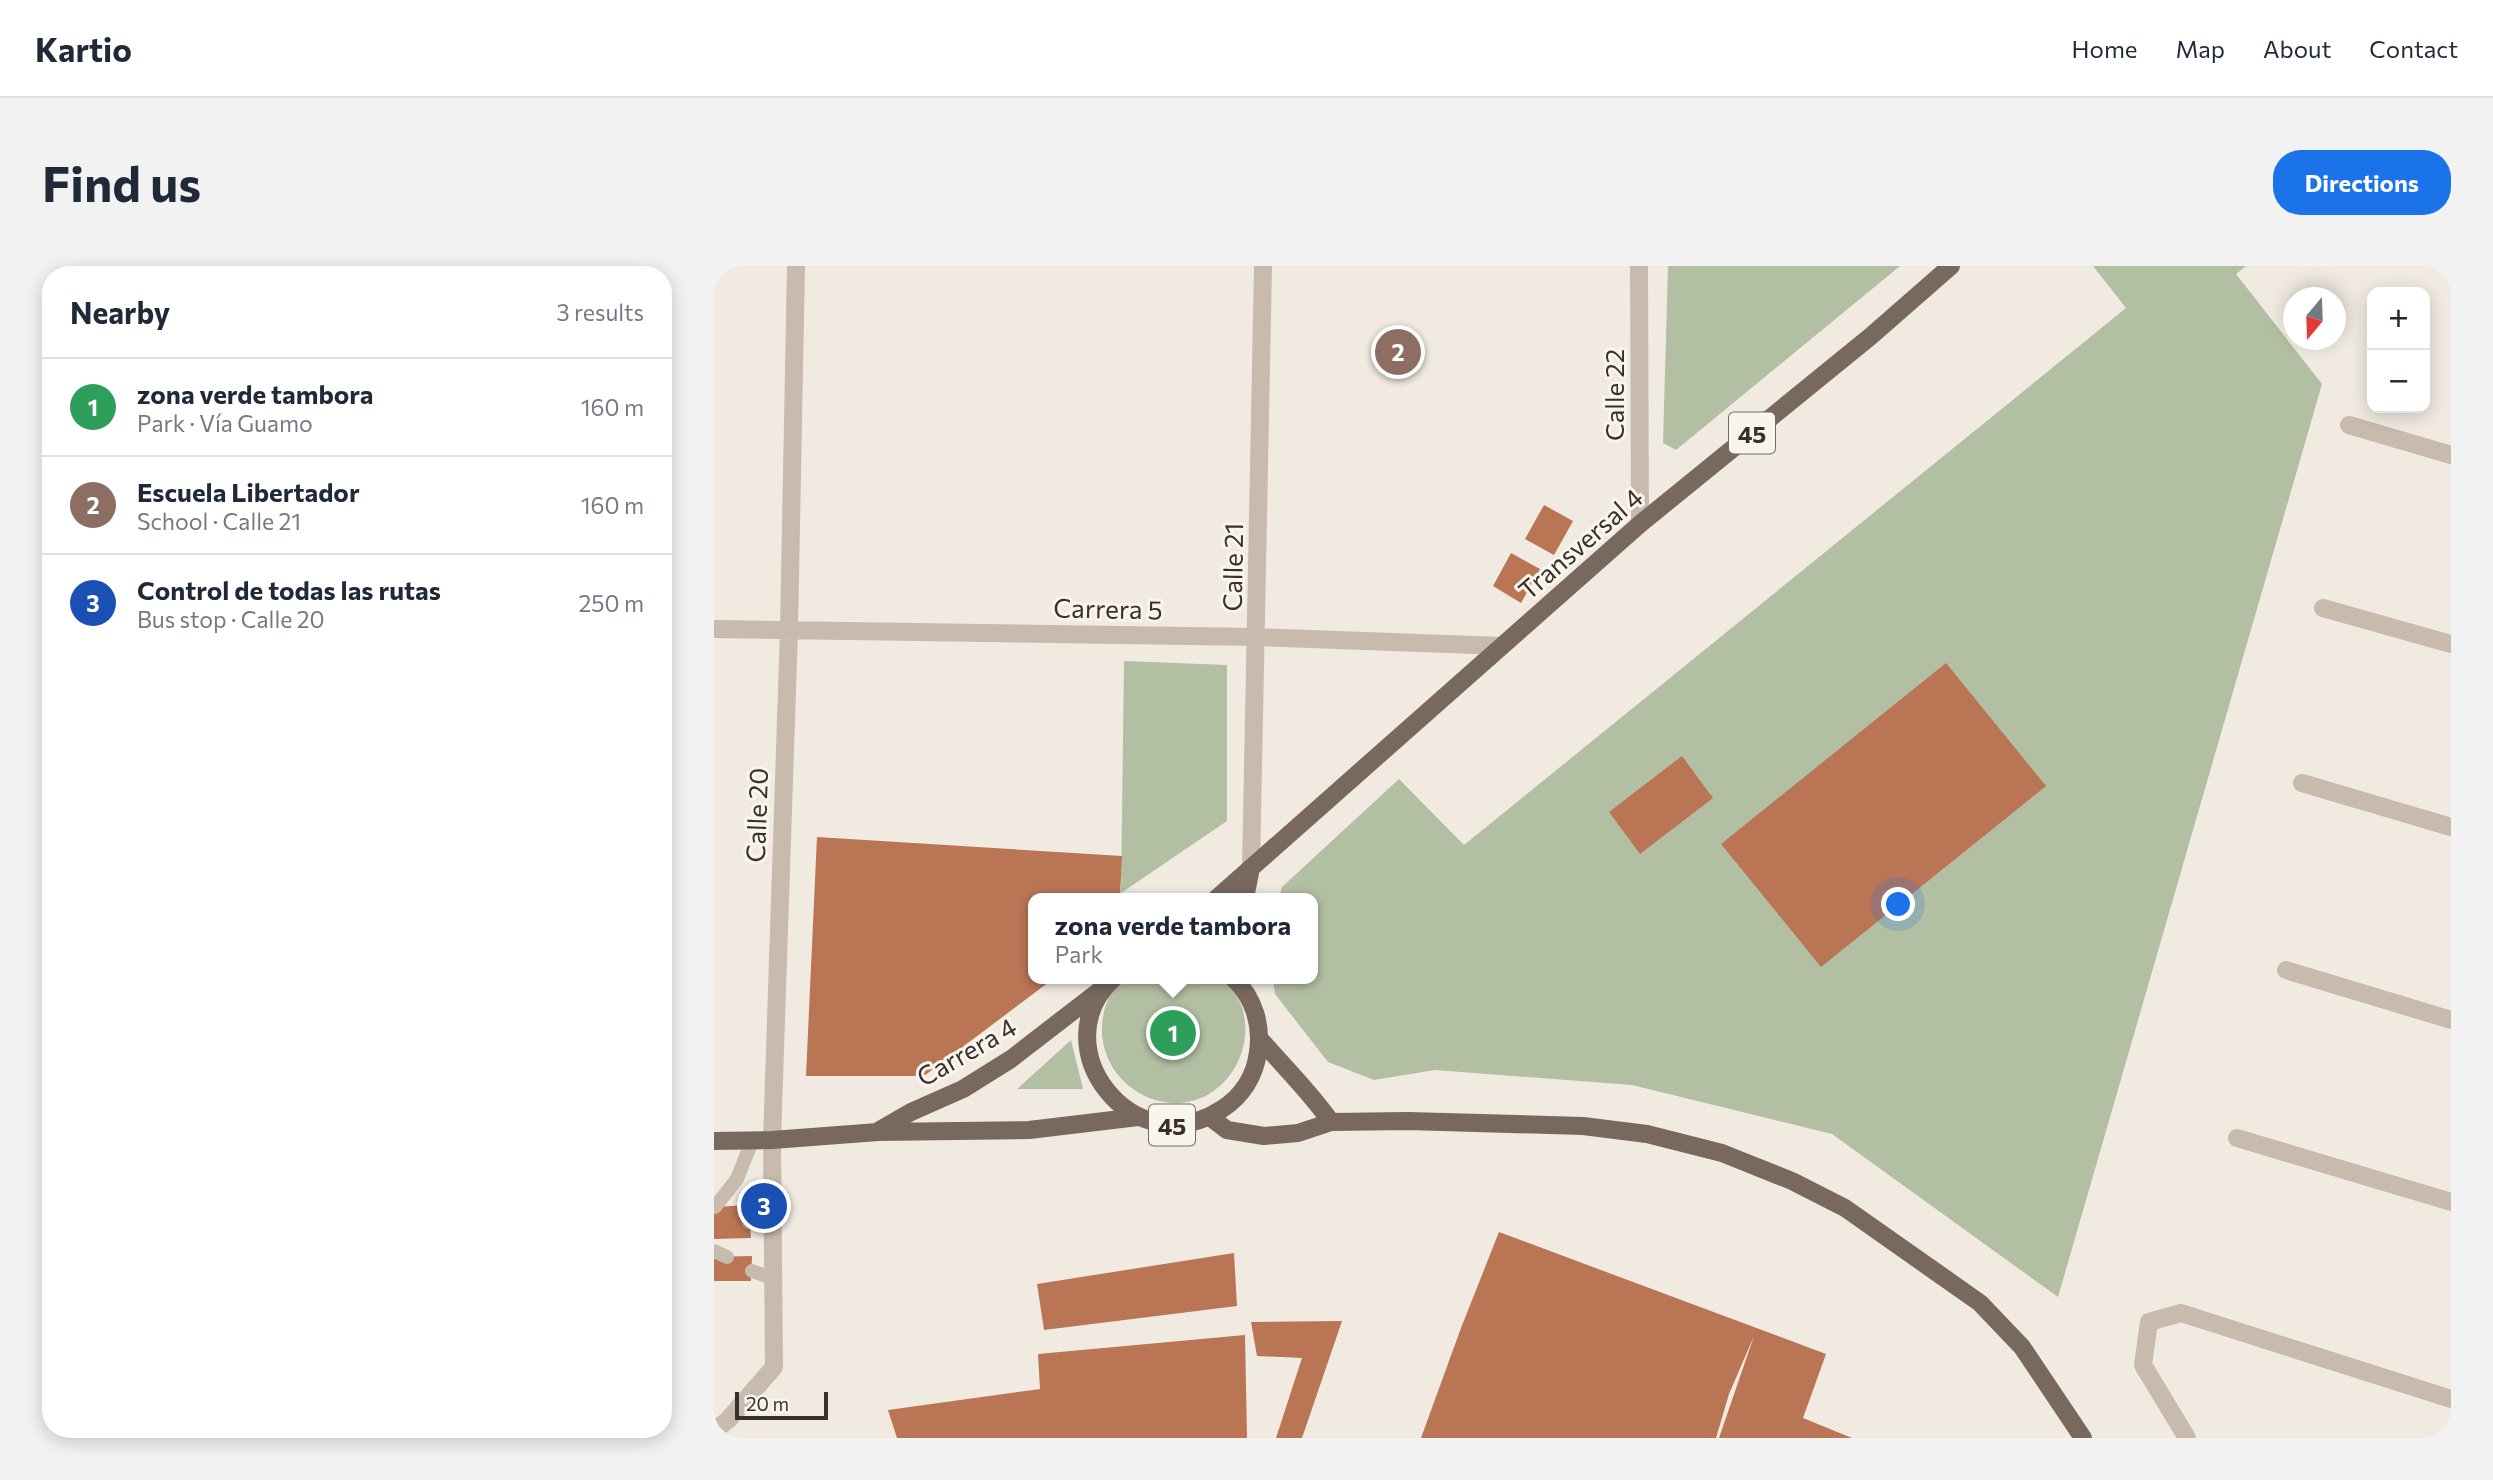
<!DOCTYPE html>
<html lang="en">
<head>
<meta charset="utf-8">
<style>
  :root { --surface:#fff; --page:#f2f2f3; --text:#1f2937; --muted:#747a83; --line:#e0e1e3; --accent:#1a73e8 }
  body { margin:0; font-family:Commissioner,sans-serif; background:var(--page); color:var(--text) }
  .controls { position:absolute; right:21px; top:21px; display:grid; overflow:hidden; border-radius:14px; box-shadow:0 4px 18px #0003 }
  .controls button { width:63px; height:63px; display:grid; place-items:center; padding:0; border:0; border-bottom:2px solid var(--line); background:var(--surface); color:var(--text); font:35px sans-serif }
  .compass { position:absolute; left:1569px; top:21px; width:63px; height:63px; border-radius:50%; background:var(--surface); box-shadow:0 4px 18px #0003; rotate:199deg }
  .scale { position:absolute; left:21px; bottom:18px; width:93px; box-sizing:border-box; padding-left:7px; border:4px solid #37302b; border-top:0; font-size:19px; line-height:24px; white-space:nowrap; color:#37302b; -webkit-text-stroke:5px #f9f4ed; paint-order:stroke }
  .you { position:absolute; left:1185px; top:639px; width:24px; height:24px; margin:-18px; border:5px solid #fff; border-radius:50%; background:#1a73e8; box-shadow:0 0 0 10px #1a73e833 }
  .badge { display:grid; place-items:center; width:46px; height:46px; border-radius:50%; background:var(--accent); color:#fff; font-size:23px; font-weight:700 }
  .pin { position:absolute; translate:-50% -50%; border:4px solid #fff; box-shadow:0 2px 7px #0006 }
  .popup { position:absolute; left:314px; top:627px; width:290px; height:91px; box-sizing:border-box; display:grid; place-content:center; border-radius:14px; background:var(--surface); filter:drop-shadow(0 2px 5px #0005); font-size:23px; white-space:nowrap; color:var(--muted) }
  .popup b { font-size:26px; color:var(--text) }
  .popup::after { content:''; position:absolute; left:50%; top:100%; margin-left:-14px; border:14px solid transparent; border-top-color:var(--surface) }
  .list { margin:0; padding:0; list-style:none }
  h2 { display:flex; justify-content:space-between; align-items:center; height:91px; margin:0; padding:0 28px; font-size:30px }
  h2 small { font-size:23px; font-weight:400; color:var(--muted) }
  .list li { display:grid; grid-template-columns:46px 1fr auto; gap:21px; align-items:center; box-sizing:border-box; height:98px; padding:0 28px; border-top:2px solid var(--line) }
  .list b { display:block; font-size:26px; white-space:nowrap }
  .list p { margin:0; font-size:23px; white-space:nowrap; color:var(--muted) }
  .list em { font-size:23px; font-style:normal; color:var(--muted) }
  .map { position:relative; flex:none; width:1737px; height:1172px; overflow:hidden; border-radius:28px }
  header { display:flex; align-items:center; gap:42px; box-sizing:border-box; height:98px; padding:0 35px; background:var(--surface); border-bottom:2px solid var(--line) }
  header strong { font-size:33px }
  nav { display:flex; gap:38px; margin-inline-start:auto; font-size:24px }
  .intro { display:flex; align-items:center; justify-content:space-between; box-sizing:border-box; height:168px; padding:0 42px }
  h1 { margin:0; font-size:49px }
  .button { padding:18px 32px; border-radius:28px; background:var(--accent); color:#fff; font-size:24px; font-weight:700 }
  main { display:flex; gap:42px; padding:0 42px }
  aside { flex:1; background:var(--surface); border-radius:28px; box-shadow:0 4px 18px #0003 }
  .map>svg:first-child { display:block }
  .green { fill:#b3bfa2 }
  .building { fill:#ba7555 }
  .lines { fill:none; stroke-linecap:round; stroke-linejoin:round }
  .service { stroke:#c8bbad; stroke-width:14 }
  .minor { stroke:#c8bbad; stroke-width:18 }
  .primary { stroke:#78685e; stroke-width:18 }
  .labels { text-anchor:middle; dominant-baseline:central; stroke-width:6; stroke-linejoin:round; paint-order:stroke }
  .shield { fill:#f9f4ed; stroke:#716b65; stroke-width:2 }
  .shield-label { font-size:24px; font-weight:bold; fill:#37302b }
  .street-label { font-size:26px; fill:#37302b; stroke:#f9f4ed }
</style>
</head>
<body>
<header>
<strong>Kartio</strong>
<nav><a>Home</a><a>Map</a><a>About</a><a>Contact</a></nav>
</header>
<div class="intro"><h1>Find us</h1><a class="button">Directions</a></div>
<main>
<aside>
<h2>Nearby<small>3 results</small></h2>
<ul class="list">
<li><span class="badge" style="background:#2e9e5b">1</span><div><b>zona verde tambora</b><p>Park · Vía Guamo</p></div><em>160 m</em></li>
<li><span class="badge" style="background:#8d6e63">2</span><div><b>Escuela Libertador</b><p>School · Calle 21</p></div><em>160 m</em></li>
<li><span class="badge" style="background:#1a4fb4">3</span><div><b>Control de todas las rutas</b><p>Bus stop · Calle 20</p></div><em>250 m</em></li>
</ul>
</aside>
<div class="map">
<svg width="1737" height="1172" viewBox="0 0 1737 1172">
  <rect width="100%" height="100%" fill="#f1eae1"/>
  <path class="green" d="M954 0H1186L962 184 949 177Z
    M1379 0H1532L1522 8 1608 118 1344 1031 1118 868 918 819 721 804 660 814 614 796 561 728 559 713H599V632H565L568 621 685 513 750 579 1412 42Z
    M410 395 513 399V555L407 627Z
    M409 713H509C518 723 528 735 530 749 536 779 522 812 495 828 452 853 397 823 389 776 385 753 392 728 409 713Z
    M357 774 369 823H303Z"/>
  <path class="building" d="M830 239 859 255 840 289 811 273Z
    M797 287 826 303 807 337 779 320Z
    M1232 397 1332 520 1107 701 1007 578Z
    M968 490 999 532 926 588 895 546Z
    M103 571 408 590 406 632H319V713H339L210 810H92Z
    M34 939 37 972 0 973V941Z
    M785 966 1112 1088 1089 1152 1138 1172H1005L1040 1070 1015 1128 1002 1172H707L747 1062Z
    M520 987 523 1040 330 1064 323 1018Z
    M38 990 37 1015H0V991Z
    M628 1055 588 1172H562L588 1092 543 1090 537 1056Z
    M531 1069 533 1172H183L174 1144 326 1123 324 1088Z"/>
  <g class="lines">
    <path class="service" d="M1 941 23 913 38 875
      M35 956 58 957
      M0 985 13 991
      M38 1005 58 1012"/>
    <path class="minor" d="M925 0 926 258
      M1635 159 1737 189
      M1609 342 1737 378
      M0 363 543 371 788 380
      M1588 517 1737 561
      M537 602 549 0
      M1572 704 1737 754
      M1523 872 1737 936
      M0 1165 14 1154 60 1101 58 874 75 364 82 0
      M1473 1172 1429 1099 1435 1056 1467 1047 1737 1133"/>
    <path class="primary" d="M503 632 926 258 1157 70 1237 0
      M531 632 537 602
      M399 713C327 780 419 901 508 843 528 830 541 810 544 786 548 759 540 732 520 713
      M546 773C570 801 596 826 617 856
      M496 851 513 864 550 870 584 867 617 856 694 855 869 860 933 868 1008 887 1078 915 1131 942 1266 1037 1308 1081 1369 1172
      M164 865 197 846 249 823 297 793 385 725
      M0 875 58 874 164 866 315 864 424 851"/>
  </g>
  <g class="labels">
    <g class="shield">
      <rect x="1015" y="146.5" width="46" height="41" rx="5"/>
      <rect x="435" y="838.5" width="46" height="41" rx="5"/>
    </g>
    <g class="shield-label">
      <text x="1038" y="167">45</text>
      <text x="458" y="859">45</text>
    </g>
    <g class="street-label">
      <text transform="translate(899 129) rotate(-90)">Calle 22</text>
      <text transform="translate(866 277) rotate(-41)">Transversal 4</text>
      <text transform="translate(518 301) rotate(-89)">Calle 21</text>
      <text transform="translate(394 342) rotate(1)">Carrera 5</text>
      <text transform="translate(42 549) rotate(-88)">Calle 20</text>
      <text transform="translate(252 785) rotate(-30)">Carrera 4</text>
    </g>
  </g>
</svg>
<div class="controls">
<button>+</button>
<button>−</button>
</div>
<svg class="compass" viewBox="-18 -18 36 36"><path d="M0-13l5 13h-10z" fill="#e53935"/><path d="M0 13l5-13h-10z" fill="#747a83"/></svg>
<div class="scale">20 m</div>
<div class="you"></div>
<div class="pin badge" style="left:459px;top:767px;background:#2e9e5b">1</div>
<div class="popup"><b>zona verde tambora</b>Park</div>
<div class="pin badge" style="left:684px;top:86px;background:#8d6e63">2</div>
<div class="pin badge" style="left:50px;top:940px;background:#1a4fb4">3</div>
</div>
</main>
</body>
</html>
